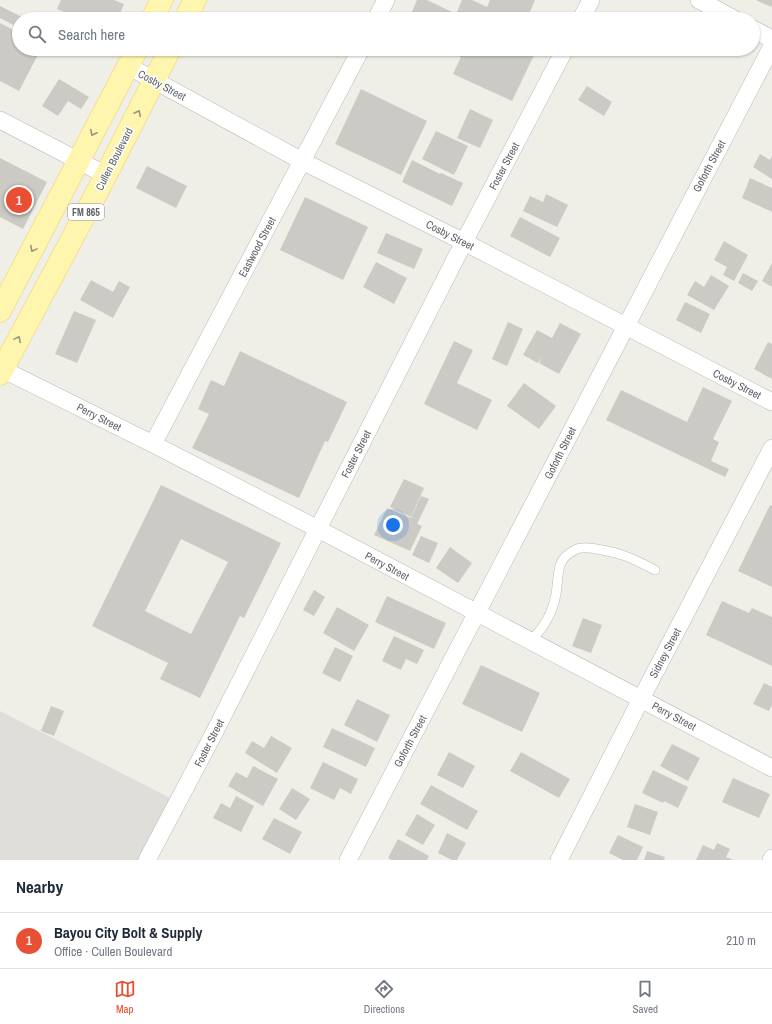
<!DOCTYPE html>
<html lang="en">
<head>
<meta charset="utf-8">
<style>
  :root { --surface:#fff; --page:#f6f6f7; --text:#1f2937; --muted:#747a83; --line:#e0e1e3; --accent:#e84f35 }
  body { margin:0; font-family:"Archivo Narrow",sans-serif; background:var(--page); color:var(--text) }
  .you { position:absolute; left:393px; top:525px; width:14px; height:14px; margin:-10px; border:3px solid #fff; border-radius:50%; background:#1a73e8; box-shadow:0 0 0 6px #1a73e833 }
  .badge { display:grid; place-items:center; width:26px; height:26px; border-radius:50%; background:var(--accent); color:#fff; font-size:13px; font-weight:700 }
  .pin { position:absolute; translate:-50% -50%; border:2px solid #fff; box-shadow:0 1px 4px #0006 }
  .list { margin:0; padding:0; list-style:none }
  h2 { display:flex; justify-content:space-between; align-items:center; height:52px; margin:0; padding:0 16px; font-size:17px }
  h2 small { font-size:13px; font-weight:400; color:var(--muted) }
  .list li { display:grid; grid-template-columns:26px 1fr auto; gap:12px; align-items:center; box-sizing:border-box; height:56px; padding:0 16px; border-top:1px solid var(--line) }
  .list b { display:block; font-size:15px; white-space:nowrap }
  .list p { margin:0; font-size:13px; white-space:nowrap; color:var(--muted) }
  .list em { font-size:13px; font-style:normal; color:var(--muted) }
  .icon { flex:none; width:22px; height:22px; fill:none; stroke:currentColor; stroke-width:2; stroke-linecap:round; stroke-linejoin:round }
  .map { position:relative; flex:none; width:772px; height:860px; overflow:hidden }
  .search { position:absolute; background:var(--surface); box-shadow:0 1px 3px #0004; left:12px; right:12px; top:12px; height:44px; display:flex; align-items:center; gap:10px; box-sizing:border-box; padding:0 14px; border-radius:22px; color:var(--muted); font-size:15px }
  .sheet { height:108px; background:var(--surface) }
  nav { display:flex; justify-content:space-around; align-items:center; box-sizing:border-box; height:56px; border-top:1px solid var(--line); background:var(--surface); font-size:11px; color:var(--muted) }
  nav a { display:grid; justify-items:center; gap:2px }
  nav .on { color:var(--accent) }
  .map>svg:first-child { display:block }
  .industrial { fill:#dfded9 }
  .building { fill:#cccac4; fill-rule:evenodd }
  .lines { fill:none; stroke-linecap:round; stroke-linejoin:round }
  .service-casing { stroke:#b7b9bd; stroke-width:10 }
  .minor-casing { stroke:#b7b9bd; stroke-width:18 }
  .primary-casing { stroke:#f1d160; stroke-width:23 }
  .service { stroke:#fff; stroke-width:9 }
  .minor { stroke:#fff; stroke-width:17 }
  .primary { stroke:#fef6ae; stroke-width:22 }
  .oneway { stroke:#969680 }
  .labels { text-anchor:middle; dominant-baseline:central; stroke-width:3; stroke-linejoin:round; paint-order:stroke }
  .shield { fill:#fff; stroke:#8e9195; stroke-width:1 }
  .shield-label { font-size:10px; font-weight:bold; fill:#5e6267 }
  .street-label { font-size:11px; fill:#5e6267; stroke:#fff }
</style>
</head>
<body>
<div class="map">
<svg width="772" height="860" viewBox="0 0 772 860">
  <rect width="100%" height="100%" fill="#f0efe7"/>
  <path class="industrial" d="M0 711 174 800 142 860H0Z"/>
  <path class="building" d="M61 0H114L124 4 118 19H81L57 9Z
    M417 0H427L456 14 462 0H472L487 7 490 0H535L528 17 532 19H409Z
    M756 0H772V5L771 7Z
    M0 6 26 19H19V28L0 18Z
    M0 23 19 33V49H41L19 91 0 81Z
    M443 49H537L512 101 453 74 461 57Z
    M59 79 89 97 81 109 68 101 58 116 42 106Z
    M587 86 612 102 604 116 578 100Z
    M361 89 427 121 401 175 335 144Z
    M470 109 493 120 480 148 457 138Z
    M436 131 468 146 454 175 422 159Z
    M760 154 770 160 772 156V179L753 167Z
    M0 158 47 182 23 229 0 217Z
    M412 160 440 174 441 173 463 183 452 206 402 182Z
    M147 166 187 186 176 208 136 188Z
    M750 178 772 188V212L742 198Z
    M546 194 568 205 557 227 523 211 530 196 543 202Z
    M305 197 368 227 343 280 280 250Z
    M520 217 560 238 550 257 510 236Z
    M386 233 423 249 414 269 377 253Z
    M724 241 748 255 734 281 723 275 727 267 714 260Z
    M376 262 407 278 394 304 363 287Z
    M772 263V287L762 281Z
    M743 273 758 281 752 291 738 283Z
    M711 275 729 286 714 310 687 295 695 281 704 287Z
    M91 280 113 292 119 281 130 287 113 318 80 300Z
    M685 302 710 314 701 333 676 320Z
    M74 311 96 320 77 363 55 354Z
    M508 322 523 329 507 366 492 359Z
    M560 323 581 334 559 374 539 363 542 356 538 363 523 355 537 330 552 338Z
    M454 341 473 350 457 383 492 400 477 430 424 404Z
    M768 342 772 344V379L754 369Z
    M240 351 347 402 328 442 325 441 299 498 192 448 209 414 198 409 211 380 224 386Z
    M524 383 556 406 539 429 507 406Z
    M703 387 732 401 713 439 719 442 711 461 729 469 725 477 606 420 621 390 687 422Z
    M404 479 424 488 411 517 390 507Z
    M161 485 281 543 244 618 240 616 200 698 160 679 168 663 92 626ZM181 539 228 562 191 634 145 611Z
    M421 496 429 499 417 524 422 526 410 551 374 535 387 508 411 518Z
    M770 505 772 506V587L738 571Z
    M421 536 438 543 429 563 412 555Z
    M450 547 472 563 458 583 436 568Z
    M314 590 325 597 314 616 303 610Z
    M387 596 446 623 434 649 375 622Z
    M722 601 749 613 752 608 772 617V666L706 635Z
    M337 607 369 625 354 651 323 633Z
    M583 618 602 625 591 653 572 646Z
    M394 636 424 650 417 664 406 659 401 670 382 661Z
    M335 647 353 656 340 682 322 673Z
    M481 665 540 693 522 732 462 704Z
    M764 683 772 687V705L769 711 753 704Z
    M357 699 390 715 377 742 344 725Z
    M51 706 64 711 54 736 41 731Z
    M332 728 375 748 366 767 323 747Z
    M271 736 292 748 277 773 245 753 252 741 264 748Z
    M672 744 700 758 688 781 660 766Z
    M449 752 475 766 463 788 437 775Z
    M521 752 570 779 559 798 510 771Z
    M323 762 358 779 351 794 340 788 334 800 310 788Z
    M253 766 278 779 263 806 228 786 236 772 247 778Z
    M653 770 688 787 678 808 664 801 663 803 642 793Z
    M733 778 770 794 759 818 722 802Z
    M431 785 478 811 467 830 420 804Z
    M292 788 310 799 296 820 279 809Z
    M236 796 254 806 241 832 213 818 221 803 230 808Z
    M635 804 658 812 650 835 627 827Z
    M417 814 435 825 423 845 405 835Z
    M274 818 302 832 290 854 262 839Z
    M447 833 466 843 457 860H452L438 853Z
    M618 835 643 847 637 860H623L609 853Z
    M398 839 429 856 427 860H391L388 858Z
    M717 843 730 849 726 857 734 860H696L703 845 714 850Z
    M647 851 665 857 664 860H644Z"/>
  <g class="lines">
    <defs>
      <path id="service" d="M530 641C543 629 553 612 556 594 558 584 557 572 561 563 564 556 575 548 582 548 590 547 614 552 622 555 633 558 644 565 655 570"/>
      <path id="minor" d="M699 0 734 19
        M376 19 386 0
        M581 19 591 0
        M753 29 772 39
        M128 66 302 161 464 242 772 402
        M0 120 106 175
        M0 368 153 444 318 529 772 768
        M153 444 361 49
        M147 860 212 737 464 242 565 49
        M348 860 772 46
        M559 860 641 699 772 448
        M771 860 772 858"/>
      <path id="primary" d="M152 19 162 0
        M185 19 195 0
        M0 311 137 49
        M0 374 106 175 170 49"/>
    </defs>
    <use href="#service" class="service-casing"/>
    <use href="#minor" class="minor-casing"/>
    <use href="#primary" class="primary-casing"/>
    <use href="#service" class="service"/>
    <use href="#minor" class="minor"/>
    <use href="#primary" class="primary"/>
  </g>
  <defs><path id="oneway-chevron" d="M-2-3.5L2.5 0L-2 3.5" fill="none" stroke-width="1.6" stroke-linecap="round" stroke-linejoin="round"/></defs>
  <g class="oneway">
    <use href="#oneway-chevron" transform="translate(138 113) rotate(-63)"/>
    <use href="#oneway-chevron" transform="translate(93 133) rotate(117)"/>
    <use href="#oneway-chevron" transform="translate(33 249) rotate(118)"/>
    <use href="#oneway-chevron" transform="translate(18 339) rotate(-62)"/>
  </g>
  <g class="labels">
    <rect class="shield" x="68" y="204" width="36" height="16" rx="3"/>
    <g class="shield-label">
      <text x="86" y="212">FM 865</text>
    </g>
    <g class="street-label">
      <text transform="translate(162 85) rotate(28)">Cosby Street</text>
      <text transform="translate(114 159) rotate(-63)">Cullen Boulevard</text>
      <text transform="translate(504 166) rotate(-62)">Foster Street</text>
      <text transform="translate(709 166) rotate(-62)">Goforth Street</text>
      <text transform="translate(450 235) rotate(27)">Cosby Street</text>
      <text transform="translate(257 247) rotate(-62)">Eastwood Street</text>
      <text transform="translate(737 384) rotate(27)">Cosby Street</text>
      <text transform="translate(99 417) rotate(27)">Perry Street</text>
      <text transform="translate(560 453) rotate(-63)">Goforth Street</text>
      <text transform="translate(356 454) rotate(-63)">Foster Street</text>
      <text transform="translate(387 566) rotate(28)">Perry Street</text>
      <text transform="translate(665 653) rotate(-62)">Sidney Street</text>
      <text transform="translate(674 716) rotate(28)">Perry Street</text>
      <text transform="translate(410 741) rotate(-62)">Goforth Street</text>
      <text transform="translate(209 743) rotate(-63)">Foster Street</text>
    </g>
  </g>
</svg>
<div class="you"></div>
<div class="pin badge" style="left:19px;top:200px">1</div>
<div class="search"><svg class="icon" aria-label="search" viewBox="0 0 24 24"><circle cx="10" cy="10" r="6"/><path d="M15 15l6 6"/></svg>Search here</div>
</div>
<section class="sheet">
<h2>Nearby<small></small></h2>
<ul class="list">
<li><span class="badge">1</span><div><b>Bayou City Bolt &amp; Supply</b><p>Office · Cullen Boulevard</p></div><em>210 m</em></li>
</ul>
</section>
<nav>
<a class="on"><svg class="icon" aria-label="map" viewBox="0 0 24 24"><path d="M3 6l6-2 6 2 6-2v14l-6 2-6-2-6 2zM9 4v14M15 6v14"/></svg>Map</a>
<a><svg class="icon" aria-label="directions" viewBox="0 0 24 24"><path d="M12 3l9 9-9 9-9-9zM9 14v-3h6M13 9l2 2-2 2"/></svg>Directions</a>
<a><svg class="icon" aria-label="saved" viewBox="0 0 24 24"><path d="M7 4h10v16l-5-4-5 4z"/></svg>Saved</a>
</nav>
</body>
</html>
